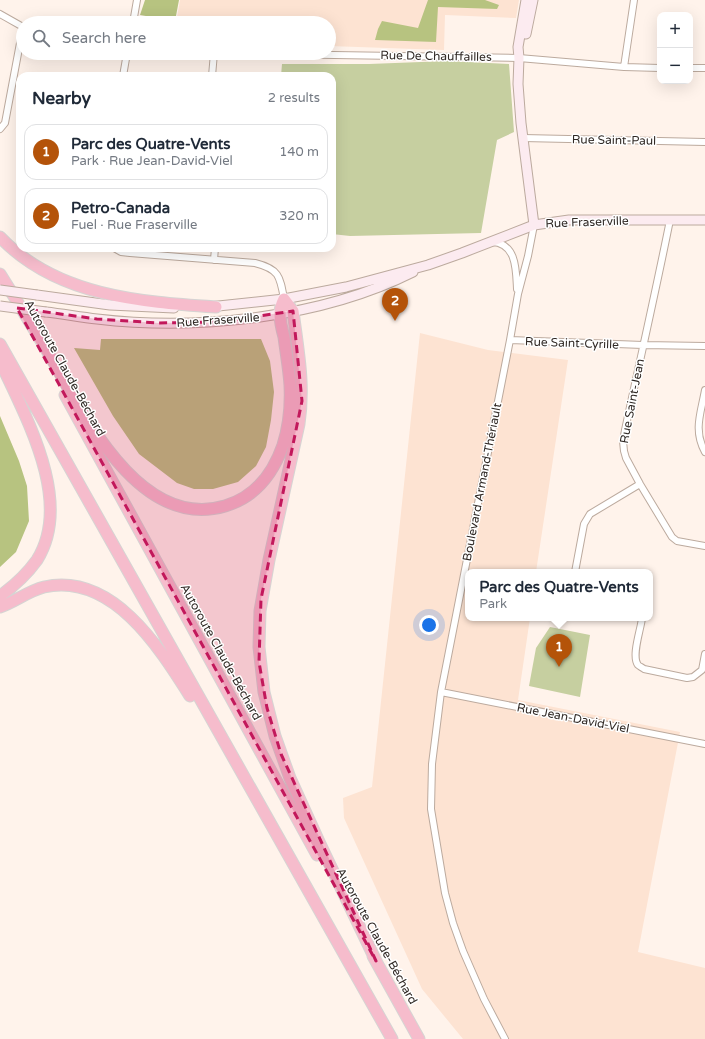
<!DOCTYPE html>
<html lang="en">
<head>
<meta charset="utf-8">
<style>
  :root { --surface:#fff; --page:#f6f6f7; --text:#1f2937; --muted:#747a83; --line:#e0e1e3; --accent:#b45309 }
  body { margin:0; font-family:"Varela Round",sans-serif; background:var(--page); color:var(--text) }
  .controls { position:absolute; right:12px; top:12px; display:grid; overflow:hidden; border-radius:8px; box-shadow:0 4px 16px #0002 }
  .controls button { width:36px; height:36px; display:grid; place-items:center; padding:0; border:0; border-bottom:1px solid var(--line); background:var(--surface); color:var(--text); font:20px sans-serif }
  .you { position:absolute; left:429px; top:625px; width:14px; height:14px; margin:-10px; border:3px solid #fff; border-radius:50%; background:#1a73e8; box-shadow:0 0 0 6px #1a73e833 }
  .badge { display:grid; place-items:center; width:26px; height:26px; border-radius:50%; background:var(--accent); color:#fff; font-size:13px; font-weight:700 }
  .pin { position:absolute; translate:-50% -33px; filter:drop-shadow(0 1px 2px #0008) }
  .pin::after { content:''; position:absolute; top:21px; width:14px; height:12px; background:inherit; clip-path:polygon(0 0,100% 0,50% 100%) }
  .popup { position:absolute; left:465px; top:569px; width:188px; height:52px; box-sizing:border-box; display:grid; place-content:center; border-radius:8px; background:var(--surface); filter:drop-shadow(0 1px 3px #0005); font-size:13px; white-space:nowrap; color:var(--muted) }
  .popup b { font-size:15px; color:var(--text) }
  .popup::after { content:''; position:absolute; left:50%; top:100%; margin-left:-8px; border:8px solid transparent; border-top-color:var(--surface) }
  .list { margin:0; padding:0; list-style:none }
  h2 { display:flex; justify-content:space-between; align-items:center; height:52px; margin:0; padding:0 16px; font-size:17px }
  h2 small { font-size:13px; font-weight:400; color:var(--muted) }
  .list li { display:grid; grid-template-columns:26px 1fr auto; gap:12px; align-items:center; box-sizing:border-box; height:56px; margin:0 8px 8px; padding:0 8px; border:1px solid var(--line); border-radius:12px }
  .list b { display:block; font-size:15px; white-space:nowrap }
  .list p { margin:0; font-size:13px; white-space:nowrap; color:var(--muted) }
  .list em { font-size:13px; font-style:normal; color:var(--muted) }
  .icon { flex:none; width:22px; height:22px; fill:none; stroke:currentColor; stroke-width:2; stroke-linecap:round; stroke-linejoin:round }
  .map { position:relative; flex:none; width:705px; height:1039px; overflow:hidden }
  .search { position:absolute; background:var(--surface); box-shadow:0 4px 16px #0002; left:16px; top:16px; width:320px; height:44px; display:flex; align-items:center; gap:10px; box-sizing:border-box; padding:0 14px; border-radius:22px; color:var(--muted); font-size:15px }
  .panel { position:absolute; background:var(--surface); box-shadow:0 4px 16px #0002; left:16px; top:72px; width:320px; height:180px; border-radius:12px }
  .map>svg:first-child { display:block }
  .built { fill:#fde3d2 }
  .green { fill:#c6cfa0 }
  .forest { fill:#b7c380 }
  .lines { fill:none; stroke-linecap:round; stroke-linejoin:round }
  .street-casing { stroke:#bcaa9e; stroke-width:8 }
  .secondary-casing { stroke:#bcaa9e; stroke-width:11 }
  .highway-casing { stroke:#d6d4d3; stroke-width:13 }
  .street { stroke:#fff; stroke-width:6 }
  .secondary { stroke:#fcebf0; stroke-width:9 }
  .highway { stroke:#f6bccc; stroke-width:11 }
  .secondary-bridge-casing { stroke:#bcaa9e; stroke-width:11; stroke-linecap:butt }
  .secondary-bridge { stroke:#fcebf0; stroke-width:9 }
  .marked { fill:#c2185b; fill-opacity:0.2; stroke:#c2185b; stroke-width:3; stroke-dasharray:8 5; stroke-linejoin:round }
  .labels { text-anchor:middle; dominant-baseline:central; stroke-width:3; stroke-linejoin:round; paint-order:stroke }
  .street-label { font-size:12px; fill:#302925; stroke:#fff }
</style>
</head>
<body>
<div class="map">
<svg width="705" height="1039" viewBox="0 0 705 1039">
  <rect width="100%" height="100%" fill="#fff3eb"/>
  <path class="built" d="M180 0H519L516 18 445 15 444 50 329 46V23H176Z
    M420 333 488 350 568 360 536 572H468V618H530L518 700 680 732 638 952 705 968V1039H463L422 989 344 818 343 798 372 787Z"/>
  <path class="green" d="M447 61 509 64 514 132 497 140 481 233 350 236 332 234V76H281L282 64H369Z
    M550 627 590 635 580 697 529 686 536 648Z"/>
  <path class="forest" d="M145 0H179L175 21 140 15Z
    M428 0H485L499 5 497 9 438 7 436 42 375 40 378 29 382 21 418 28Z
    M101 339H261L270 361 274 392 271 420 266 447 256 466 238 482 213 489H194L177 483 139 454 113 416 74 348 100 350Z
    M0 416 19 461 27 486 29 521 16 552 0 567Z"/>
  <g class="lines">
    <defs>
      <path id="street" d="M0 14 23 27
        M133 23 137 0
        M212 53 519 58 624 67 660 68
        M624 67 634 0
        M690 68H705
        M123 76 127 53
        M212 76 214 53
        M0 129 5 123 23 27
        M523 138 705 142
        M670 220C656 290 640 360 625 430L623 441 624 451 626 458 640 484 672 537 677 541 705 546
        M492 242C517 243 516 271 517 289
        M114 248 121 252 130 253 255 263C279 269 280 276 284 299
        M214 260 215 248
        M510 340 643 345 705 346
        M705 390C701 413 693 430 705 452
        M575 572 584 524 590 514 640 484
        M642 618C641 629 631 656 638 665 639 666 643 668 644 669L687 678 693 677 702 670 705 654
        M441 692 705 744
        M505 1039 484 999 463 951 453 923 445 893 431 809 432 764 441 692 510 340 518 294 528 256 534 225"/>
      <path id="secondary" d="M526 0 518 47 519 58 518 84 521 123 534 225
        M526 34 533 0
        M37 295 110 305 174 308
        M209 307 284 299 346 287 428 265 462 253 534 225 569 220H705
        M46 312C63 314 80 317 97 319 198 331 321 318 413 272"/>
      <path id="highway" d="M0 237C56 296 140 302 216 307
        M0 274C17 301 34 329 50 356 84 415 140 531 225 506 255 497 273 474 283 445 289 426 291 405 290 385 289 369 286 353 284 337 282 330 280 321 280 313 280 308 282 303 284 299L293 311C298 351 305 384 299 424L269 560 260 611 259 647 264 692 275 736 290 778 320 844 376 961
        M0 344 392 1039
        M0 361C25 416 74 501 37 560 27 574 14 586 0 596
        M65 395 317 855
        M0 607C15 602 28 591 44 587 112 572 159 647 190 696
        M373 956 419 1039"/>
    </defs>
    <use href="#street" class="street-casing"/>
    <use href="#secondary" class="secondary-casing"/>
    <use href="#highway" class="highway-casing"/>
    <use href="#street" class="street"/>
    <use href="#secondary" class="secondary"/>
    <use href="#highway" class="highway"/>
    <defs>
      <path id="secondary-bridge" d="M0 290 37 295
        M0 306 46 312"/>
    </defs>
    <use href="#secondary-bridge" class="secondary-bridge-casing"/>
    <use href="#secondary-bridge" class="secondary-bridge"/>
  </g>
  <path class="marked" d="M17 308 97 319 159 323 219 322 293 311 302 401 261 599 259 662 267 708 281 754 376 961Z"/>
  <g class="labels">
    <g class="street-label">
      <text transform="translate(436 56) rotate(1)">Rue De Chauffailles</text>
      <text transform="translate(614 140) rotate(1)">Rue Saint-Paul</text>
      <text transform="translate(587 222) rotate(-2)">Rue Fraserville</text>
      <text transform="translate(218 320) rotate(-4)">Rue Fraserville</text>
      <text transform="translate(572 343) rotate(2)">Rue Saint-Cyrille</text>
      <text transform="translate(65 368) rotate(61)">Autoroute Claude-Béchard</text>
      <text transform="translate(632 401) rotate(-79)">Rue Saint-Jean</text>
      <text transform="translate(482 482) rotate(-79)">Boulevard Armand-Thériault</text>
      <text transform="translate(221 652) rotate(61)">Autoroute Claude-Béchard</text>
      <text transform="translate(573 718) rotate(11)">Rue Jean-David-Viel</text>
      <text transform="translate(377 936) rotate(61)">Autoroute Claude-Béchard</text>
    </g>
  </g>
</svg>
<div class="controls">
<button>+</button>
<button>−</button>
</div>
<div class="you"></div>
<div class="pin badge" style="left:559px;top:667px">1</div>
<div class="popup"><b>Parc des Quatre-Vents</b>Park</div>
<div class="pin badge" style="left:395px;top:321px">2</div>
<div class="search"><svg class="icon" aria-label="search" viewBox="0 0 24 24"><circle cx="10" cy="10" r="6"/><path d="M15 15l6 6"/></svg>Search here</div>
<section class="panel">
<h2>Nearby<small>2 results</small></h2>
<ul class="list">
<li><span class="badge">1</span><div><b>Parc des Quatre-Vents</b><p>Park · Rue Jean-David-Viel</p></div><em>140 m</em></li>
<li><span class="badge">2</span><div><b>Petro-Canada</b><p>Fuel · Rue Fraserville</p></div><em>320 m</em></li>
</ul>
</section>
</div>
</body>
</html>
